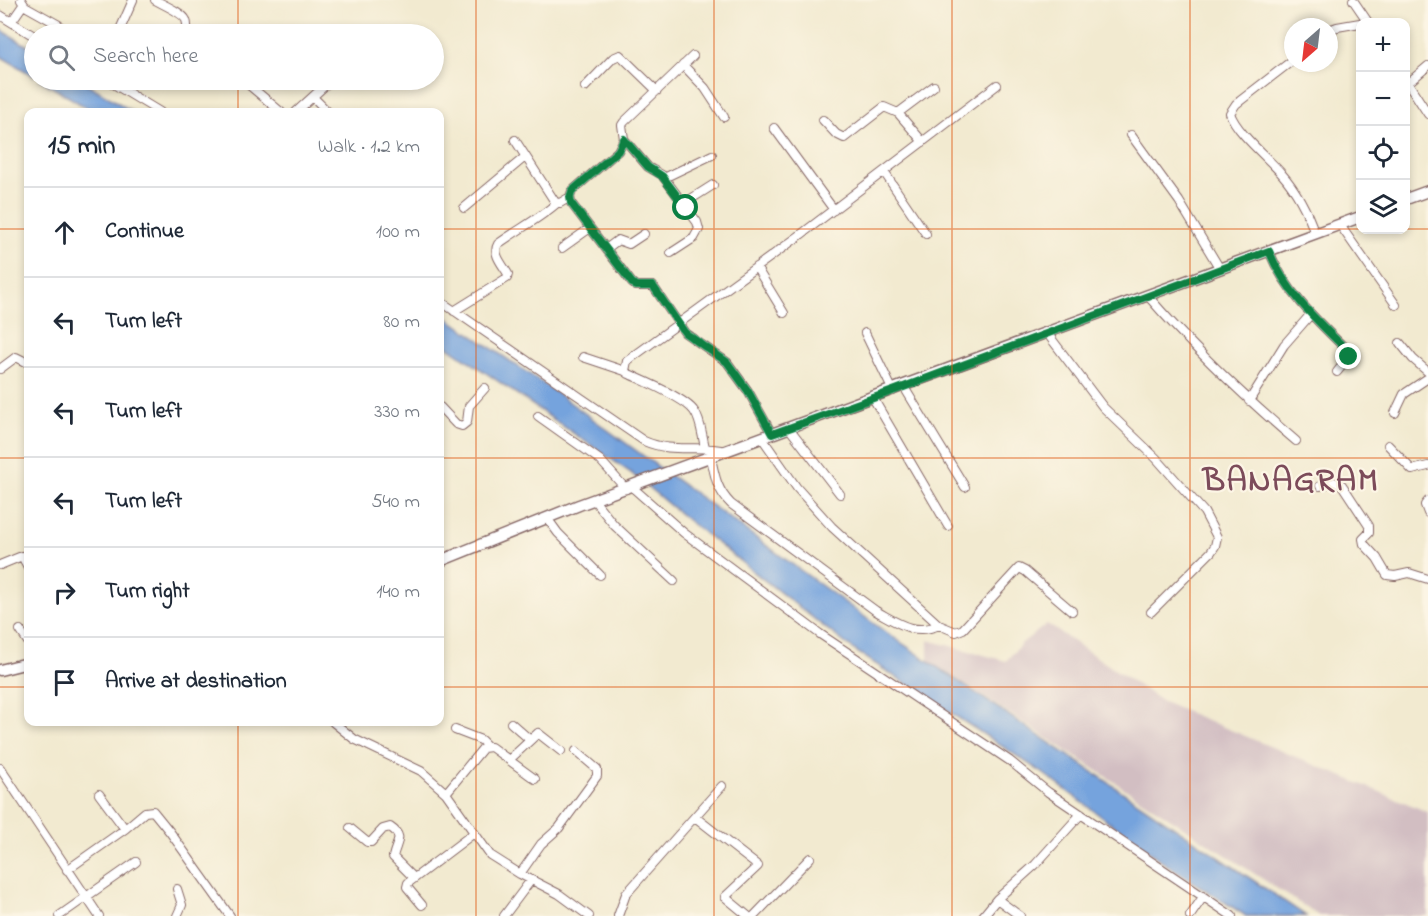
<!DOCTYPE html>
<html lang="en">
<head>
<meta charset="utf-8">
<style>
  :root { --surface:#fff; --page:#f6f6f7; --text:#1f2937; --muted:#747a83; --line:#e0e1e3 }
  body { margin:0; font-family:"Indie Flower",sans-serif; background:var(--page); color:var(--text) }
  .controls { position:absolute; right:18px; top:18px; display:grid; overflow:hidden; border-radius:12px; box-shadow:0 3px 9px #0003 }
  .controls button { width:54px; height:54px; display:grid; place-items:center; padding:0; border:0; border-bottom:2px solid var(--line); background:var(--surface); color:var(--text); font:30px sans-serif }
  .compass { position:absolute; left:1284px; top:18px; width:54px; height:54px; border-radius:50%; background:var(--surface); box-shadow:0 3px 9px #0003; rotate:208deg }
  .stop { position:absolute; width:18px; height:18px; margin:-14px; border:4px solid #0b8043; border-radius:50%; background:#fff }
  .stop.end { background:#0b8043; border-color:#fff; box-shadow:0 2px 6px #0008 }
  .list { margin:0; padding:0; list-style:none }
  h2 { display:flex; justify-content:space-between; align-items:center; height:78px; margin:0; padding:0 24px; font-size:26px }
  h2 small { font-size:20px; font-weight:400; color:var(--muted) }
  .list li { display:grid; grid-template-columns:39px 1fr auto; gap:18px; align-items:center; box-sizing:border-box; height:90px; padding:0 24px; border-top:2px solid var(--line) }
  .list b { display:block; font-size:22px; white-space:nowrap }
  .list em { font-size:20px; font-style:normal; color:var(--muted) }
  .icon { flex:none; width:33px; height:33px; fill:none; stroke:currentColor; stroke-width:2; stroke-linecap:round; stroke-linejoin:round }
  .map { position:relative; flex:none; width:1428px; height:916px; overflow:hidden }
  .search { position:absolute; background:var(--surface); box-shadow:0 3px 9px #0003; left:24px; top:24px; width:420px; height:66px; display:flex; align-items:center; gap:15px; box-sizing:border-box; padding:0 21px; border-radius:33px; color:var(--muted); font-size:22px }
  .panel { position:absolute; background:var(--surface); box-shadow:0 3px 9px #0003; left:24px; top:108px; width:420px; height:618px; border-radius:12px }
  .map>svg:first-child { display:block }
  .industrial { fill:#d2bec2 }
  .water { fill:#74a3dd; stroke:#5f6184; stroke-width:1.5 }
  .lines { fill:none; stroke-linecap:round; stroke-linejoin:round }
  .minor-casing { stroke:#856665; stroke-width:10 }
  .major-casing { stroke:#856665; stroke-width:13 }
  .minor { stroke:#fff; stroke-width:8 }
  .major { stroke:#fff; stroke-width:10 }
  .route { stroke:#0b8043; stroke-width:8 }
  .grid { fill:none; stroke:#e0560e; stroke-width:1.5; stroke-opacity:0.55 }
  .labels { text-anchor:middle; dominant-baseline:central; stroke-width:4.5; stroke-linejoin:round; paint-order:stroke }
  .district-label { font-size:33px; font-weight:bold; letter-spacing:1.5px; fill:#7c4b5a; stroke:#fcf5e5 }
</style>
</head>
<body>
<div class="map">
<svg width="1428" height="916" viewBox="0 0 1428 916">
  <rect width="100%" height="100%" fill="#fcf5e5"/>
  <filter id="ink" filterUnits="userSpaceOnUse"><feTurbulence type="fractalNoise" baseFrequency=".0167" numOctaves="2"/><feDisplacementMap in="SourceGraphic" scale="12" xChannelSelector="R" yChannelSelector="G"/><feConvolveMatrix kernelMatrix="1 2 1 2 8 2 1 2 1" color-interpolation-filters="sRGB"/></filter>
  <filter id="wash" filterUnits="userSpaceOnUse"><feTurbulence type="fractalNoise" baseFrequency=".008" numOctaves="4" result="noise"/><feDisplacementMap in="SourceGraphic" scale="24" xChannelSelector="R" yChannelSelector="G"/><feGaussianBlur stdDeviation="1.35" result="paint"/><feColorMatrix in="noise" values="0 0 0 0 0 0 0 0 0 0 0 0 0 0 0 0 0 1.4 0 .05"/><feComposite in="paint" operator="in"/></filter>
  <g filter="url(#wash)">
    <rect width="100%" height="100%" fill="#f2ead0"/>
    <path class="industrial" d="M1047 624 1163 702 1428 812V916H1319L928 660V640L1006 661 1022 643Z"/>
    <path class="water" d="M0 29 34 50V76L0 56Z
      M40 80H81L133 112H94Z
      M440 313 557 393 884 631 1306 916H1246L1167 865 1040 771 854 650 690 522 631 473 440 341Z"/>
  </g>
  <g filter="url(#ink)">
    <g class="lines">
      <defs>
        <path id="minor" d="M21 0 25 6 59 25
          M155 0C162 4 183 13 186 20 188 25 186 29 189 34
          M1353 0 1368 22
          M0 15 34 36
          M14 18 23 5
          M1329 30 1337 27 1360 23
          M118 34 133 0
          M693 56 624 122 622 125 624 139 618 151 572 191 570 197 571 203 632 283 636 286H653L685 333 727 362 748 391 772 434
          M1293 60 1236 104 1230 113C1236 132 1268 158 1281 173 1297 191 1308 213 1315 234
          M683 65 705 88 724 117
          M107 80 160 112
          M243 80 281 112
          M1406 80 1428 114
          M1408 83 1428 66
          M585 87 613 58 620 55 657 91
          M313 97 328 112
          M296 112 331 80
          M898 113 934 86
          M823 120 836 134 844 138 884 107 898 113 923 142
          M774 128 834 210
          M1131 135 1179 201 1220 269
          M624 139 648 167 662 175 697 222 699 229 694 238 671 253
          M515 140 555 202 560 203 570 197
          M884 172 926 234
          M664 178 712 155
          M683 204 713 185
          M464 208 525 157
          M1340 225 1396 305
          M562 248 590 228
          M606 249 618 240 629 244 644 234
          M1269 251C1285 291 1317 321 1348 351L1349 357 1337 372
          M756 267 784 313
          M1147 295C1193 348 1243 396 1296 441
          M440 301 644 441C673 454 698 444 727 451
          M454 311 507 278 508 274C503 265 492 254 498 244 517 230 539 219 557 203
          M865 333 893 391
          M1047 333 1103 407 1156 458 1204 512 1217 537 1215 546 1211 552 1151 612
          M1400 343 1413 359 1428 372
          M583 357 625 371
          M0 369 16 357 28 363
          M904 387 965 487
          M873 398 948 526
          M1249 401 1284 345 1311 314
          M440 407 456 424 462 426 467 422 469 406 485 388
          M1395 413 1404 394 1428 378
          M538 416 600 460 626 489
          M789 428 840 494
          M762 438 797 488 832 527 939 625 956 632 963 629 1019 568 1025 571 1072 611
          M1388 445 1412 470 1428 466
          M705 447C702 436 701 420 694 411 685 398 644 381 629 374L625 371 627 361 799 236 997 85
          M711 458C715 477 717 490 731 504L876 611C898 623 914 636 939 625
          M1320 486 1334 482 1342 485 1369 526V533L1363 539 1364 544 1377 558 1387 575 1395 576 1409 573 1428 579
          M632 487 684 533 820 634 1010 761 1048 792 1232 916
          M594 500 614 525 674 581
          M1428 501 1425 505 1428 513
          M547 518 558 533 600 575
          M0 565 22 556 28 567
          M20 630 28 642
          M333 722 354 739 421 771 446 793 490 855 520 874 559 894 589 916
          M511 723 529 739
          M455 730 481 740 487 746
          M509 760 538 733 561 751
          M0 768 99 916
          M446 793 483 748 491 747 535 779
          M99 794 125 829
          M695 817 758 866 725 897 748 916
          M350 828 367 842H371L383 829 390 827C405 837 396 842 393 857L414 878
          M67 870 125 829 145 812 153 811 170 832 230 916
          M520 874 541 844 559 828 597 776V769L576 751
          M177 889 182 905 177 916
          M997 899 1020 916
          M422 905 407 887 408 883 474 833
          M59 916 136 862
          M504 916 531 880
          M618 916 626 894 722 786
          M754 916 810 858
          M983 916 997 899 1035 865 1081 814
          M1190 916 1203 897"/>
        <path id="major" d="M1406 199 1428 191
          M440 561 579 505 1360 217
          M0 670 28 663"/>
      </defs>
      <use href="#minor" class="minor-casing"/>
      <use href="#major" class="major-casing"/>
      <use href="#minor" class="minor"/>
      <use href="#major" class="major"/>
    </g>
  </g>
  <g class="lines" filter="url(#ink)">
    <path class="route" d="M686 208 662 176 648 167 624 139 618 151 572 191 570 197 571 203 632 283 636 286H653L685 333 727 362 748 391 772 434 893 391 1269 251C1285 291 1317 321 1348 351L1349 357"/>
  </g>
  <path class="grid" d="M238 0V34M476 0V916M714 0V916M952 0V916M1190 0V916M238 80V112M0 229H28M440 229H1360M1406 229H1428M0 458H28M440 458H1428M0 687H28M440 687H1428M238 722V916"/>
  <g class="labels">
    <g class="district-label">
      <text x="1291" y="482">BANAGRAM</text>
    </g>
  </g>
</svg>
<div class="controls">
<button>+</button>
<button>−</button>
<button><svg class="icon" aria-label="locate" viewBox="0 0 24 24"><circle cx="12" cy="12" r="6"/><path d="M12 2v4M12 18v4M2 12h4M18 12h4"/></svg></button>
<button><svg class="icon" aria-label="layers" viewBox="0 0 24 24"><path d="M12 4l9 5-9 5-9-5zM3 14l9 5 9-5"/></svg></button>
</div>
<svg class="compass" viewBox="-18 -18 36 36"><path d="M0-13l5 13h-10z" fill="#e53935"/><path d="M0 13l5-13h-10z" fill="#747a83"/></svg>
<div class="stop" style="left:686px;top:208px"></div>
<div class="stop end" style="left:1349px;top:357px"></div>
<div class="search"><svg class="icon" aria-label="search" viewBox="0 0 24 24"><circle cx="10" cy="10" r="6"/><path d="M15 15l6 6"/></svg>Search here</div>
<section class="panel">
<h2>15 min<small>Walk · 1.2 km</small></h2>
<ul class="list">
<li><svg class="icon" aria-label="ahead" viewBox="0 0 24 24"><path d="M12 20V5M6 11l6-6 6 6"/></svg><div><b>Continue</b></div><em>100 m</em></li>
<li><svg class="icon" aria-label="left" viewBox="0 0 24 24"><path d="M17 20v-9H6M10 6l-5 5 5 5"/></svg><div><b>Turn left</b></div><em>80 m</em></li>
<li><svg class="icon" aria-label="left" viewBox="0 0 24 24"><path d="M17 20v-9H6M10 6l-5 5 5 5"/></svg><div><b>Turn left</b></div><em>330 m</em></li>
<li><svg class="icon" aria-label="left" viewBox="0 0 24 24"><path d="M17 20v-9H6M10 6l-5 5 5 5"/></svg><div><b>Turn left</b></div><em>540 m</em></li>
<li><svg class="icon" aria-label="right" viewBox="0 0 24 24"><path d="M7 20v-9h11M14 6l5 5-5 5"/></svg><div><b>Turn right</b></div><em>140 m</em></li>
<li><svg class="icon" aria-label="arrive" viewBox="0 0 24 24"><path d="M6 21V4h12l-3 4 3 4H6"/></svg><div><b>Arrive at destination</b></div></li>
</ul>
</section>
</div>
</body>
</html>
